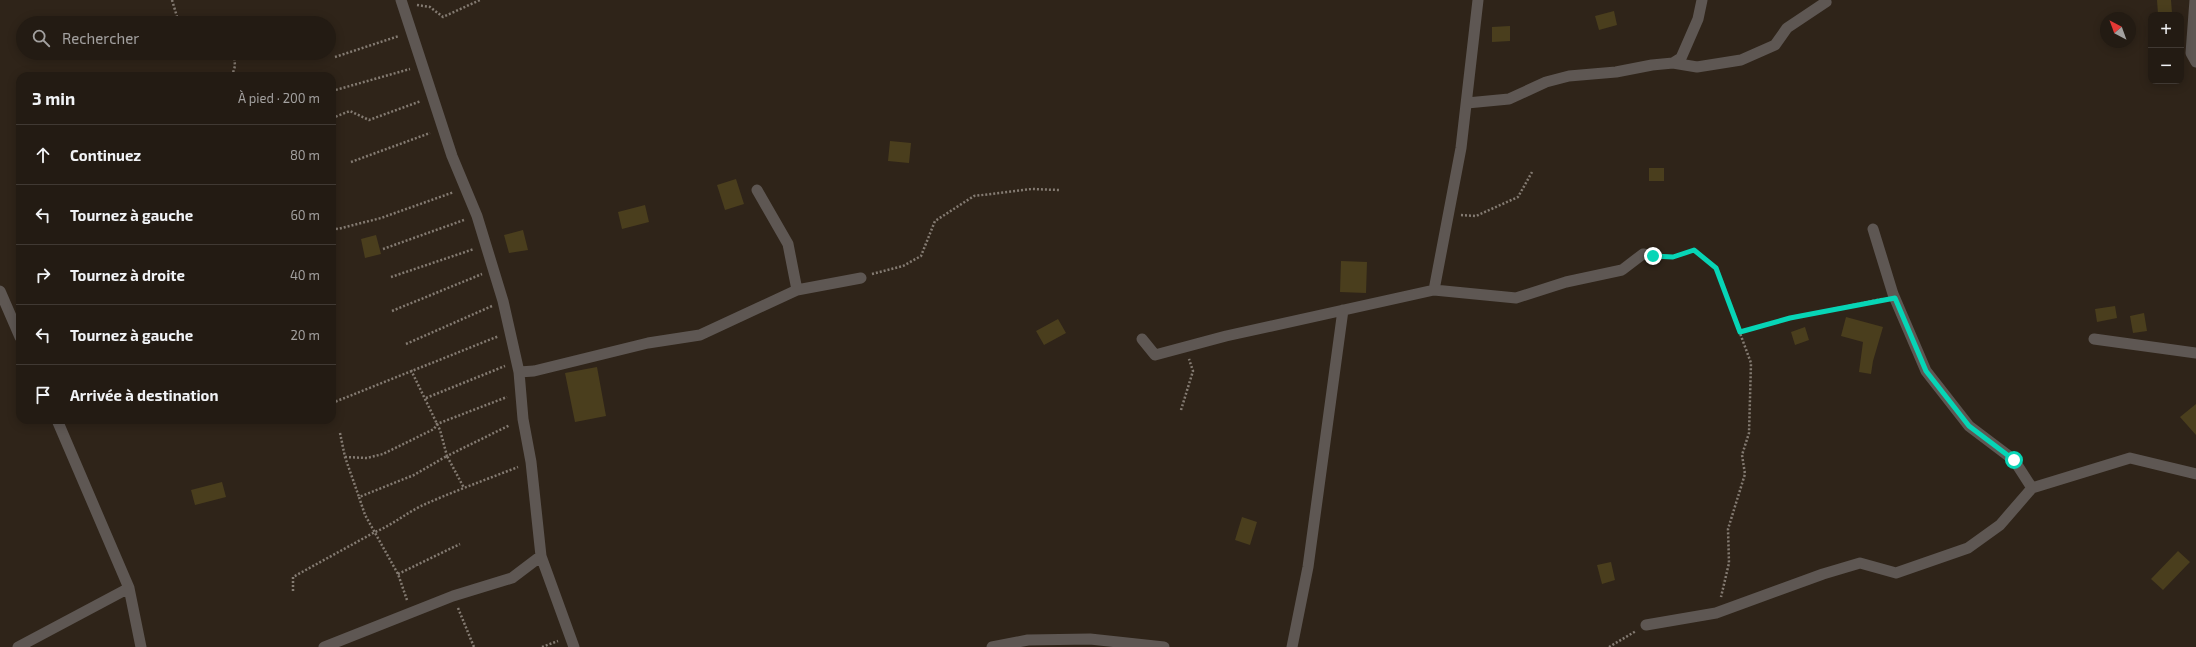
<!DOCTYPE html>
<html lang="fr">
<head>
<meta charset="utf-8">
<style>
  :root { --surface:#231b13; --page:#2f2821; --text:#f1f3f6; --muted:#a3a1a0; --line:#403933 }
  body { margin:0; font-family:"Exo 2",sans-serif; background:var(--page); color:var(--text) }
  .controls { position:absolute; right:12px; top:12px; display:grid; overflow:hidden; border-radius:8px; box-shadow:0 2px 10px #0003 }
  .controls button { width:36px; height:36px; display:grid; place-items:center; padding:0; border:0; border-bottom:1px solid var(--line); background:var(--surface); color:var(--text); font:20px sans-serif }
  .compass { position:absolute; left:2100px; top:12px; width:36px; height:36px; border-radius:50%; background:var(--surface); box-shadow:0 2px 10px #0003; rotate:319deg }
  .stop { position:absolute; width:12px; height:12px; margin:-9px; border:3px solid #07d5b6; border-radius:50%; background:#fff }
  .stop.end { background:#07d5b6; border-color:#fff; box-shadow:0 1px 4px #0008 }
  .list { margin:0; padding:0; list-style:none }
  h2 { display:flex; justify-content:space-between; align-items:center; height:52px; margin:0; padding:0 16px; font-size:17px }
  h2 small { font-size:13px; font-weight:400; color:var(--muted) }
  .list li { display:grid; grid-template-columns:26px 1fr auto; gap:12px; align-items:center; box-sizing:border-box; height:60px; padding:0 16px; border-top:1px solid var(--line) }
  .list b { display:block; font-size:15px; white-space:nowrap }
  .list em { font-size:13px; font-style:normal; color:var(--muted) }
  .icon { flex:none; width:22px; height:22px; fill:none; stroke:currentColor; stroke-width:2; stroke-linecap:round; stroke-linejoin:round }
  .map { position:relative; flex:none; width:2196px; height:647px; overflow:hidden }
  .search { position:absolute; background:var(--surface); box-shadow:0 2px 10px #0003; left:16px; top:16px; width:320px; height:44px; display:flex; align-items:center; gap:10px; box-sizing:border-box; padding:0 14px; border-radius:22px; color:var(--muted); font-size:15px }
  .panel { position:absolute; background:var(--surface); box-shadow:0 2px 10px #0003; left:16px; top:72px; width:320px; height:352px; border-radius:12px }
  .map>svg:first-child { display:block }
  .building { fill:#4a3e1d }
  .lines { fill:none; stroke-linecap:round; stroke-linejoin:round }
  .path { stroke:#847b72; stroke-width:2.5; stroke-dasharray:2 2; stroke-linecap:butt }
  .minor { stroke:#5e5753; stroke-width:11 }
  .route { stroke:#07d5b6; stroke-width:5 }
</style>
</head>
<body>
<div class="map">
<svg width="2196" height="647" viewBox="0 0 2196 647">
  <rect width="100%" height="100%" fill="#2f2419"/>
  <path class="building" d="M2157 0H2171L2172 13 2158 14Z
    M1614 11 1617 25 1599 30 1595 16Z
    M1510 26V41L1492 42V27Z
    M890 141 911 143 909 163 888 161Z
    M1649 168H1664V181H1649Z
    M736 179 744 204 725 210 717 185Z
    M645 205 649 222 622 229 618 212Z
    M523 230 528 250 509 253 504 235Z
    M376 235 381 254 365 258 361 239Z
    M1341 261 1367 262 1366 293 1340 292Z
    M2115 306 2117 318 2097 322 2095 309Z
    M2144 313 2147 331 2133 333 2130 316Z
    M1846 317 1883 327 1873 361 1871 374 1859 372 1863 342 1841 336Z
    M1058 319 1066 333 1044 345 1036 331Z
    M1805 327 1809 340 1795 345 1791 332Z
    M597 367 606 416 575 422 565 373Z
    M2196 404V435L2180 417Z
    M222 482 226 497 195 505 191 490Z
    M1242 517 1257 522 1250 545 1235 540Z
    M2178 551 2190 562 2163 590 2151 579Z
    M1611 562 1615 580 1602 584 1597 565Z"/>
  <g class="lines">
    <path class="path" d="M172 0 178 20 182 23
      M417 5 430 7 443 17 480 0
      M335 57 399 36
      M232 76 235 66 234 53
      M332 91 410 69
      M332 118 350 111 369 120 421 101
      M351 162 430 133
      M1461 215 1476 216 1518 197 1532 172
      M332 228 338 229 381 218 454 192
      M383 249 464 220
      M1666 256 1673 257 1693 250 1716 268 1751 363 1749 433 1742 455 1745 474 1728 529 1729 563 1721 597
      M872 274 903 266 921 256 935 221 974 196 1032 189 1059 190
      M391 277 474 249
      M392 311 482 274
      M1740 333 1790 318 1882 299
      M406 344 492 306
      M411 370 440 430 447 456 510 425
      M426 398 505 366
      M332 403 499 336
      M1181 410 1193 371 1189 359
      M340 433 345 457 359 497
      M345 457 367 458 383 454 434 429 437 424 507 397
      M398 574 460 544
      M293 591V577L375 532C392 525 405 514 421 506 452 492 485 480 518 467
      M407 600 398 574 365 515 359 497 414 475 447 456 464 488
      M458 608 474 647
      M542 647 558 641
      M1609 647 1636 631"/>
    <path class="minor" d="M401 0 452 156 477 216 503 301 519 372 523 419 531 462 541 556 574 647
      M2195 0 2191 53 2196 62
      M1673 63 1697 67 1741 60 1775 45 1787 28 1826 2 1825 0
      M1467 103 1509 99 1546 82 1569 76 1616 72 1652 65 1673 63 1681 58 1698 19 1702 0
      M757 190 788 244 797 290
      M1873 229 1893 294 1926 371 1969 426 2014 460 2032 488
      M1434 290 1516 298 1566 282 1622 270 1643 254 1653 256
      M0 291 20 337
      M1142 339 1155 355 1226 336 1434 290 1461 148 1478 0
      M2094 339 2196 353
      M519 372 534 371 648 343 700 335 797 290 861 278
      M57 420 129 588 141 647
      M1646 625 1716 613 1823 574 1860 563 1896 573 1968 548 2000 525 2032 488 2130 458 2196 474
      M18 647 129 588
      M324 647 453 596 512 578 541 556
      M992 647 1028 640 1090 639 1164 647
      M1292 647 1308 567 1343 310"/>
  </g>
  <g class="lines">
    <path class="route" d="M1653 256 1673 257 1694 250 1716 268 1740 332 1790 318 1895 298 1926 371 1969 426 2014 460"/>
  </g>
</svg>
<div class="controls">
<button>+</button>
<button>−</button>
</div>
<svg class="compass" viewBox="-18 -18 36 36"><path d="M0-13l5 13h-10z" fill="#e53935"/><path d="M0 13l5-13h-10z" fill="#a3a1a0"/></svg>
<div class="stop" style="left:2014px;top:460px"></div>
<div class="stop end" style="left:1653px;top:256px"></div>
<div class="search"><svg class="icon" aria-label="search" viewBox="0 0 24 24"><circle cx="10" cy="10" r="6"/><path d="M15 15l6 6"/></svg>Rechercher</div>
<section class="panel">
<h2>3 min<small>À pied · 200 m</small></h2>
<ul class="list">
<li><svg class="icon" aria-label="ahead" viewBox="0 0 24 24"><path d="M12 20V5M6 11l6-6 6 6"/></svg><div><b>Continuez</b></div><em>80 m</em></li>
<li><svg class="icon" aria-label="left" viewBox="0 0 24 24"><path d="M17 20v-9H6M10 6l-5 5 5 5"/></svg><div><b>Tournez à gauche</b></div><em>60 m</em></li>
<li><svg class="icon" aria-label="right" viewBox="0 0 24 24"><path d="M7 20v-9h11M14 6l5 5-5 5"/></svg><div><b>Tournez à droite</b></div><em>40 m</em></li>
<li><svg class="icon" aria-label="left" viewBox="0 0 24 24"><path d="M17 20v-9H6M10 6l-5 5 5 5"/></svg><div><b>Tournez à gauche</b></div><em>20 m</em></li>
<li><svg class="icon" aria-label="arrive" viewBox="0 0 24 24"><path d="M6 21V4h12l-3 4 3 4H6"/></svg><div><b>Arrivée à destination</b></div></li>
</ul>
</section>
</div>
</body>
</html>
